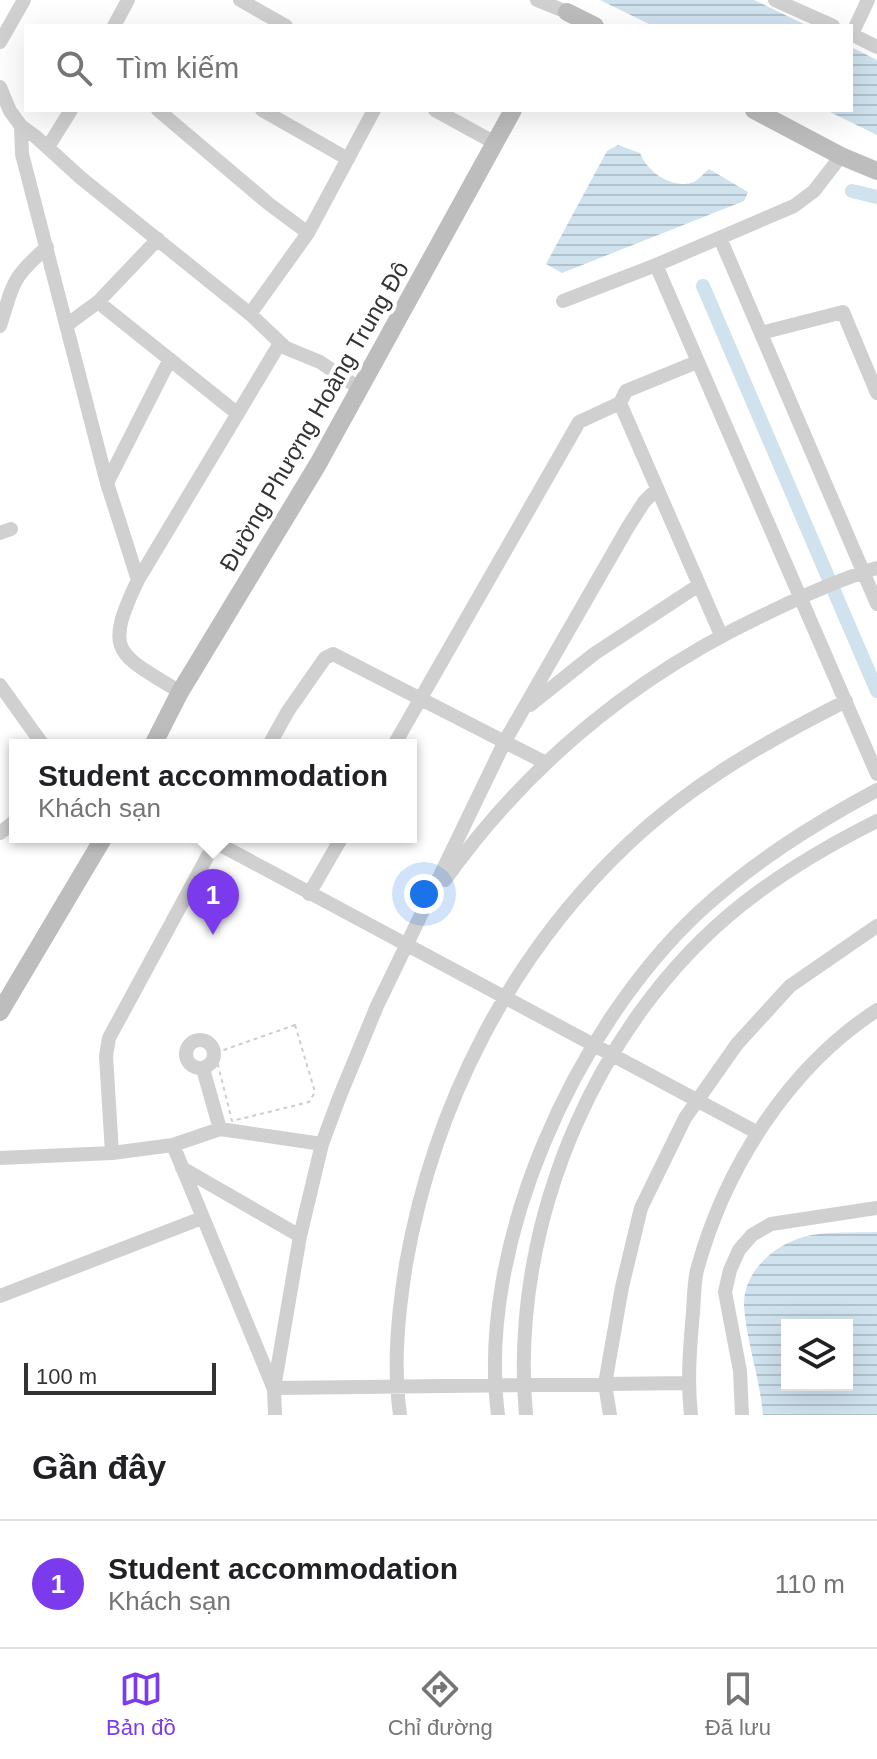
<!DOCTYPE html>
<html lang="vi">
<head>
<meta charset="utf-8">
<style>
  :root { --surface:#fff; --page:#f2f2f2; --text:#202124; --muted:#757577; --line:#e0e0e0; --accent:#7c3aed }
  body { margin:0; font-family:Helvetica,sans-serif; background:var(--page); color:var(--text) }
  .controls { position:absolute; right:24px; bottom:24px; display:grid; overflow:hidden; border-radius:0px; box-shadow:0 8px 32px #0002 }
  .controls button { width:72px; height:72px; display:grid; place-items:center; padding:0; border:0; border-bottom:2px solid var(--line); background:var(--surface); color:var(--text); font:40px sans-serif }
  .scale { position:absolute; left:24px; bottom:20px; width:192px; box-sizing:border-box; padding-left:8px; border:4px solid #333; border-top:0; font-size:22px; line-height:28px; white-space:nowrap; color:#333; -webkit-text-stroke:6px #fff; paint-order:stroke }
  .you { position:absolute; left:424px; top:894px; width:28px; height:28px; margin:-20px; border:6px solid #fff; border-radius:50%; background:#1a73e8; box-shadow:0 0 0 12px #1a73e833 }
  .badge { display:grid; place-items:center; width:52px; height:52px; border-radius:50%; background:var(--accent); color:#fff; font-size:26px; font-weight:700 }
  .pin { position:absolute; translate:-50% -66px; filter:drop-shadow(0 2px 4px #0008) }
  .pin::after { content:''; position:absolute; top:42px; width:28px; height:24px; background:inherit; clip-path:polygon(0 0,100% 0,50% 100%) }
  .popup { position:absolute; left:9px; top:739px; width:408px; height:104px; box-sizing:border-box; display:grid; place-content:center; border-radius:0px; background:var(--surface); filter:drop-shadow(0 2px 6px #0005); font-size:26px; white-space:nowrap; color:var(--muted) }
  .popup b { font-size:30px; color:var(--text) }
  .popup::after { content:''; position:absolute; left:50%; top:100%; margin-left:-16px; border:16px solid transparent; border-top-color:var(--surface) }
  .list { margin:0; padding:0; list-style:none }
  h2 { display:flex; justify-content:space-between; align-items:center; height:104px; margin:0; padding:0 32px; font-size:34px }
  h2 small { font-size:26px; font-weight:400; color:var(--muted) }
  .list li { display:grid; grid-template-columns:52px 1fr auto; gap:24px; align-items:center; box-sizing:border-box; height:128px; padding:0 32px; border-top:2px solid var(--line) }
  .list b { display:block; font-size:30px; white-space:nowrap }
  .list p { margin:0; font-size:26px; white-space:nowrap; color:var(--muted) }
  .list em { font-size:26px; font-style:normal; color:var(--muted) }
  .icon { flex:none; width:44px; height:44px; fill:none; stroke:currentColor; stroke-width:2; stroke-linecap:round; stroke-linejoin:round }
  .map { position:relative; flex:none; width:877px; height:1415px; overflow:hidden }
  .search { position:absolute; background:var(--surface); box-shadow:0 8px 32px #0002; left:24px; right:24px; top:24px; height:88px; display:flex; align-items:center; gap:20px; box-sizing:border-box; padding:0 28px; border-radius:0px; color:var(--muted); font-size:30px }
  .sheet { height:232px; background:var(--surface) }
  nav { display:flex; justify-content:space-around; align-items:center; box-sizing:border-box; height:112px; border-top:2px solid var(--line); background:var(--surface); font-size:22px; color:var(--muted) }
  nav a { display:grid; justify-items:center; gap:4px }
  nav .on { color:var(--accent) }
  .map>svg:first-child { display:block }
  .water { fill:url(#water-rules); fill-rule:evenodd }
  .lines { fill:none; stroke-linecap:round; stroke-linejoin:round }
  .canal { stroke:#cfe2ee; stroke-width:14 }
  .path { stroke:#cdcdcd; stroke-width:2; stroke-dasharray:4 4; stroke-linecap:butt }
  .street { stroke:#d0d0d0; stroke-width:14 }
  .secondary { stroke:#bdbdbd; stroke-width:18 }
  .labels { text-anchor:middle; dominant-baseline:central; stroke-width:8; stroke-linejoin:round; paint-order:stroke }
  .street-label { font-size:24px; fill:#333; stroke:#fff }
</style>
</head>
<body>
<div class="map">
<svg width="877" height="1415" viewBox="0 0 877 1415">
  <defs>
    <pattern id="water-rules" width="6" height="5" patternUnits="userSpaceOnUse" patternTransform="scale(2)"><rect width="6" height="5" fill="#cfe2ee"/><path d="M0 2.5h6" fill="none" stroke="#b2c2cd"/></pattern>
  </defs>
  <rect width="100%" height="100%" fill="#fff"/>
  <path class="water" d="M600 0H754L808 26H653Z
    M851 47 877 60V135L826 110H851Z
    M618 145 640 153C647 172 673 190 694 182 699 179 704 173 709 169L748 192 744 201 562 273 546 264 607 151Z
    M877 1232V1415H763C760 1378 746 1340 744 1306 743 1272 773 1246 803 1237 826 1231 854 1233 877 1232ZM847 1325V1385H787V1325Z"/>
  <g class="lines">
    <path class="canal" d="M852 191 877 197
      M703 286 877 691"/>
    <path class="path" d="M295 1025 315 1092 309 1102 232 1121 215 1053Z"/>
    <path class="street" d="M240 0 286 26
      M537 0 567 12
      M775 0 833 26
      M114 26 128 0
      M851 34 877 47
      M852 34 868 0
      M0 42 24 0
      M0 87 10 111 21 126 36 137 81 178 250 314 286 348 320 362 359 388
      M158 110 269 204 308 233
      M262 110 348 159
      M435 110 495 143
      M21 126 22 154 107 483 138 580
      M48 147 71 110
      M841 156 814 191 794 206 656 265 877 774
      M720 238 877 604
      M563 301 656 265
      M98 302 238 414
      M250 314 308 233 374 110
      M68 324 98 302 158 239
      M0 326C14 282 11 279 47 247
      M761 333 843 312 877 393
      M697 362 626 391 620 403 721 635
      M107 483 170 359
      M0 533 11 529
      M0 685 43 745
      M180 692C117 653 103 653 138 580L280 343
      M530 705 594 654 699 585
      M269 745 288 711 325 658 333 654 546 763
      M394 745 579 422 620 403
      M0 833 15 821
      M215 842 758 1133
      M445 880C529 762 639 673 770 612 805 595 840 579 877 568
      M309 894 342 837
      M186 1054a14 14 0 1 1 28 0a14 14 0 1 1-28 0Z
      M203 1069 220 1129
      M173 1145 274 1389
      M112 1153 106 1056 109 1038 218 837
      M0 1158 112 1153 173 1145 220 1129 322 1144
      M182 1168 300 1236
      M0 1296 202 1218
      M274 1388 687 1383
      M275 1415 274 1388 300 1236 322 1144 339 1098 377 1006 505 741 628 527 644 502 657 489
      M400 1415C393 1365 398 1314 406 1264 434 1105 510 955 629 843 694 782 767 741 846 701
      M498 1415C476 1245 575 1029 698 913 752 863 812 825 877 790
      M526 1415C508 1222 600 1008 757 893 795 865 835 842 877 821
      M610 1415 605 1384 622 1287 641 1208 685 1118 737 1044 790 986 877 926
      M691 1415C687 1380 690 1347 693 1312 694 1298 694 1283 697 1270 725 1168 788 1068 877 1010
      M742 1415 740 1371 725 1292 730 1270 739 1250 752 1235 771 1224 877 1208"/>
    <path class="secondary" d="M567 12 595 26
      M754 110 841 156 877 171
      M153 745 180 692 318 464 513 110
      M0 1012 104 837"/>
  </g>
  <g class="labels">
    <g class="street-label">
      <text transform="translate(314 416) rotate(-60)">Đường Phượng Hoàng Trung Đô</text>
    </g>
  </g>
</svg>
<div class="controls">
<button><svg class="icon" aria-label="layers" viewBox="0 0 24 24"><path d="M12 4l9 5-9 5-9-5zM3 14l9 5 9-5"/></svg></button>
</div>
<div class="scale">100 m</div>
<div class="you"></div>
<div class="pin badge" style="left:213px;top:935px">1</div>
<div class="popup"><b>Student accommodation</b>Khách sạn</div>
<div class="search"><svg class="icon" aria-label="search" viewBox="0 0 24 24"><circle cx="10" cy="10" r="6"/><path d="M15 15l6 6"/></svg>Tìm kiếm</div>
</div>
<section class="sheet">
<h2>Gần đây<small></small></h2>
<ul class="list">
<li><span class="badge">1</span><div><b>Student accommodation</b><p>Khách sạn</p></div><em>110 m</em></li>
</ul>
</section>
<nav>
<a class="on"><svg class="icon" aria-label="map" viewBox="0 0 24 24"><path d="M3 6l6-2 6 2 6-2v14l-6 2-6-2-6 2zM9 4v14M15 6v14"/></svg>Bản đồ</a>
<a><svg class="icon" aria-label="directions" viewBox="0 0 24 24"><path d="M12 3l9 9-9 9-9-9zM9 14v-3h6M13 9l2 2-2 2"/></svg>Chỉ đường</a>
<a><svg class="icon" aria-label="saved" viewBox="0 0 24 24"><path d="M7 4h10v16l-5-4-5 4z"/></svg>Đã lưu</a>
</nav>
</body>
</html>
